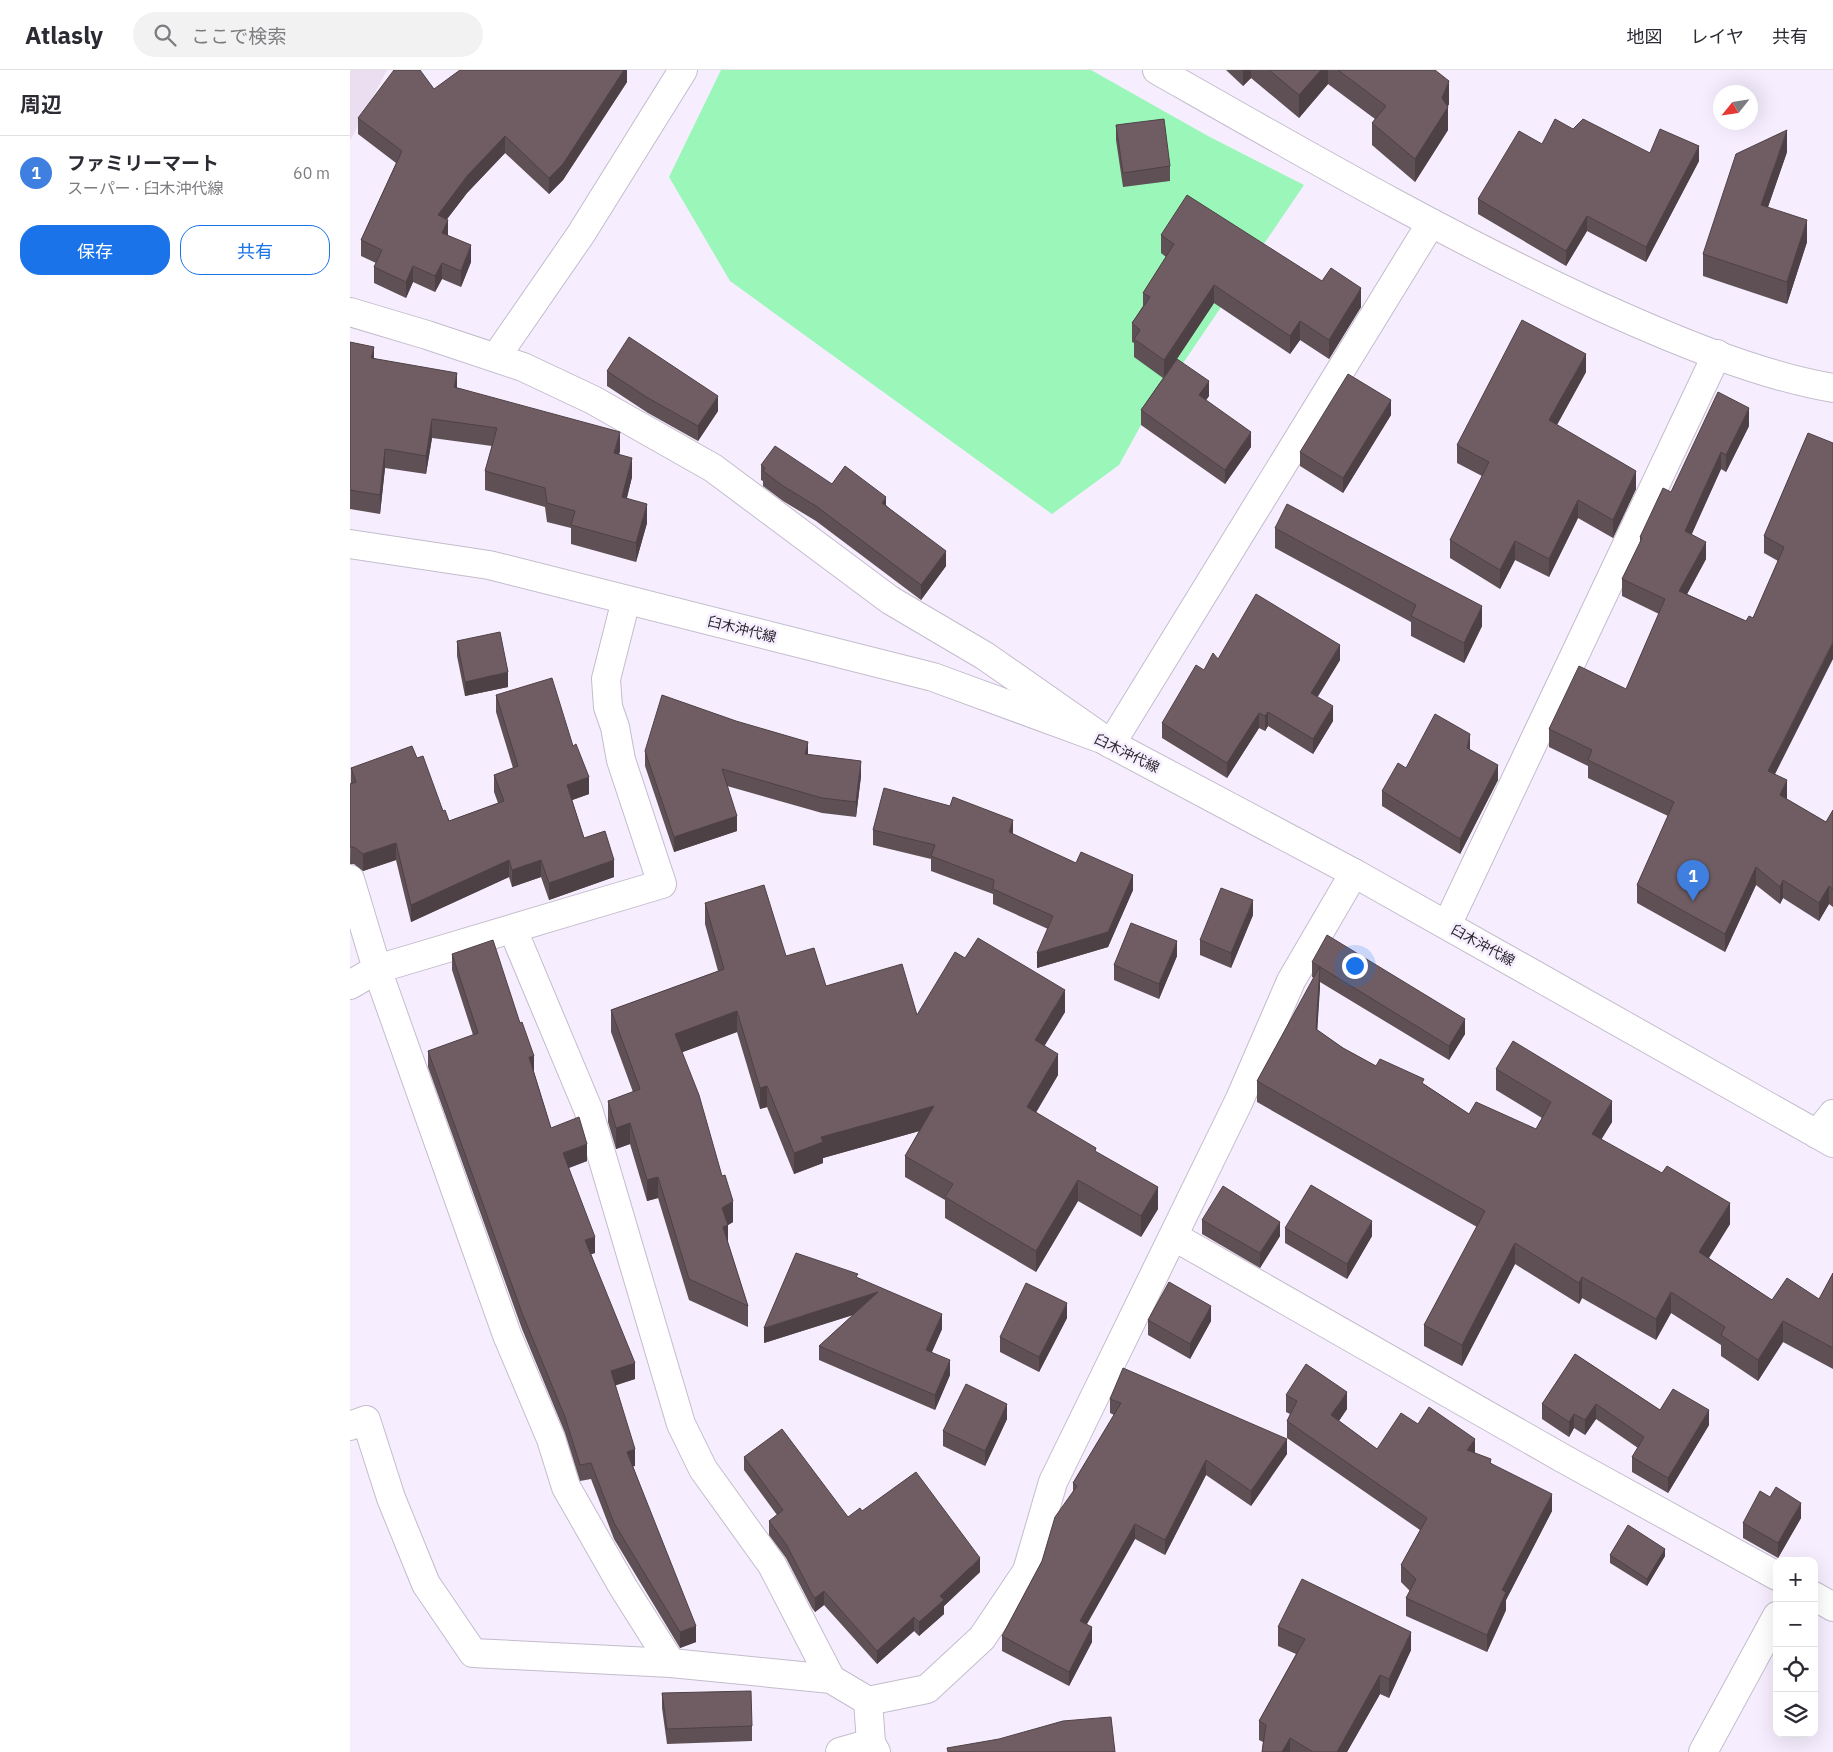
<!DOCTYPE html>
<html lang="ja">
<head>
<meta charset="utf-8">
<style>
  :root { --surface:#fff; --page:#f2f2f3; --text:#2b2b33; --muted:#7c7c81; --line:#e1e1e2; --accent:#1a73e8 }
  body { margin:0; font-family:"IBM Plex Sans","Noto Sans JP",sans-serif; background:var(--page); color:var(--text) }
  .controls { position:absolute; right:15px; bottom:15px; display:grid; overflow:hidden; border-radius:10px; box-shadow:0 5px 20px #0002 }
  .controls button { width:45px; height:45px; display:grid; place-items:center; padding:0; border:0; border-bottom:1px solid var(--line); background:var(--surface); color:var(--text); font:25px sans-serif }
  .compass { position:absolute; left:1363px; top:15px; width:45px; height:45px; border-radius:50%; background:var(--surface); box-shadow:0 5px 20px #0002; rotate:240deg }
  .you { position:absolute; left:1004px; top:895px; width:18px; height:18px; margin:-12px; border:4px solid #fff; border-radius:50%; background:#1a73e8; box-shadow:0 0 0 8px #1a73e833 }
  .badge { display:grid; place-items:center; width:32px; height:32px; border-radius:50%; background:var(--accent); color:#fff; font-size:16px; font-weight:700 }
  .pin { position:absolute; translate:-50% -41px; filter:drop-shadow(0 1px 2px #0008) }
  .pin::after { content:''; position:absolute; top:26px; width:18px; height:15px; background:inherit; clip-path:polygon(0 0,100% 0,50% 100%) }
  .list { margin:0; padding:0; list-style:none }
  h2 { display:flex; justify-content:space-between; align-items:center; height:65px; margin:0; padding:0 20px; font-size:21px }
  h2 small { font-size:16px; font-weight:400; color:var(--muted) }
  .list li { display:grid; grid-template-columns:32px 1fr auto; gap:15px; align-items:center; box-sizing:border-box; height:75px; padding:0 20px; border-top:1px solid var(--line) }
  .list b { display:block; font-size:19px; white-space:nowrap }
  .list p { margin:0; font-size:16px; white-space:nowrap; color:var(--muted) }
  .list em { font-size:16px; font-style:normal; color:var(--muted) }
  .actions { display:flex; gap:10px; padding:15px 20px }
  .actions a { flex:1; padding:11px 0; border:1px solid var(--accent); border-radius:20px; text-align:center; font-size:18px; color:var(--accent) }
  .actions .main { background:var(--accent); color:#fff }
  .icon { flex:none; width:28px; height:28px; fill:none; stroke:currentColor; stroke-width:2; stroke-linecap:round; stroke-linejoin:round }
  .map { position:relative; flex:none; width:1483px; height:1682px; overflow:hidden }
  header { display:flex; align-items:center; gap:30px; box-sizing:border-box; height:70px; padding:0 25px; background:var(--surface); border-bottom:1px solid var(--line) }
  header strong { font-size:24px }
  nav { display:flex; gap:28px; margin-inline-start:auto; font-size:18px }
  .search { width:350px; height:45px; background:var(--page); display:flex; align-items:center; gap:12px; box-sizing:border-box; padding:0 18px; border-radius:28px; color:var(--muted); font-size:19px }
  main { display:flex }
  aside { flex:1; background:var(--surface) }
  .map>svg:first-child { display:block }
  .education { fill:#ecdef1 }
  .green { fill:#9af6b9 }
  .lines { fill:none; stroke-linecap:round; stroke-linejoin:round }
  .minor-casing { stroke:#c4bccc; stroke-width:30 }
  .tertiary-casing { stroke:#c4bccc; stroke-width:30 }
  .secondary-casing { stroke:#c4bccc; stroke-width:30 }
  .minor { stroke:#fff; stroke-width:28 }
  .tertiary { stroke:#fff; stroke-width:28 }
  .secondary { stroke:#fff; stroke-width:28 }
  .wall { fill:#5f5055 }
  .shaded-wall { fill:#4e4145 }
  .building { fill:#6f5d63; stroke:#4e4145 }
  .labels { text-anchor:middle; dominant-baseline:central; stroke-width:5; stroke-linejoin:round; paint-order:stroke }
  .street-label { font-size:14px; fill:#29262c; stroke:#f6eefe }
</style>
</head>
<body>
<header>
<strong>Atlasly</strong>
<div class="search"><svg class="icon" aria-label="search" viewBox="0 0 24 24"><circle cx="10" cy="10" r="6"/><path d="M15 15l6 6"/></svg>ここで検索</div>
<nav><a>地図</a><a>レイヤ</a><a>共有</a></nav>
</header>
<main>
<aside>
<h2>周辺<small></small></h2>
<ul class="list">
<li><span class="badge" style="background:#3f7fe0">1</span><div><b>ファミリーマート</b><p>スーパー · 臼木沖代線</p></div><em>60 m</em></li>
</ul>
<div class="actions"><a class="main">保存</a><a>共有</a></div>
</aside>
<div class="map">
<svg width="1483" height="1682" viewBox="0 0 1483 1682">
  <rect width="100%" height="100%" fill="#f6eefe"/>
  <path class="education" d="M0 0H37L0 71Z"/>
  <path class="green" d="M371 0H741L858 66 954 115 791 355 769 395 702 444 380 211 319 107Z"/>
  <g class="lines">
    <defs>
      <path id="minor" d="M0 242 77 265 173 297 243 330 363 398 540 530 635 586 761 674 1081 153
        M146 287 231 164 333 0
        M0 809 27 899 157 1265 201 1369 216 1417 273 1517 321 1593
        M1097 855 1367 284
        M163 860 238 1039 331 1354 353 1399 422 1495 481 1609
        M0 915 27 899 312 814 271 690 265 657 258 637 256 609 276 530
        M823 1166 1214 1389 1427 1506
        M0 1356 16 1350 41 1428 76 1514 123 1583 321 1593 481 1609 518 1631 577 1619 632 1568 677 1501 703 1412 889 1031 941 911 1004 803
        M1464 1526 1483 1537
        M518 1631 521 1673 526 1682
        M490 1682 521 1673
        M1353 1682 1427 1546"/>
      <path id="tertiary" d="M807 0C953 83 1098 167 1251 237 1322 269 1407 305 1483 318
        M1467 1064 1483 1044"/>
      <path id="secondary" d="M0 474 139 495 583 607 752 669 1004 803 1483 1073"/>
    </defs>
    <use href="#minor" class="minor-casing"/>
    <use href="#tertiary" class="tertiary-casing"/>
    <use href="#secondary" class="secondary-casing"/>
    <use href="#minor" class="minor"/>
    <use href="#tertiary" class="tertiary"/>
    <use href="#secondary" class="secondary"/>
  </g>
  <path class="wall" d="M277 0V12L213 110 199 124 155 83 117 123 97 149 98 166 121 192 111 217 92 209 85 222 63 212 56 228 24 213V197L26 193 11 186V170L46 93 8 64V48L84 19Z
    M876 0H1085L1099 34 1097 37 1098 60 1065 112 1022 75V53L1025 49 978 14 949 48 901 8 893 16Z
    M766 55 820 96V111L773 117 766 70Z
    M1223 59 1300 83 1349 91 1296 192 1237 161 1216 196 1128 144V129L1192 74Z
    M1437 82 1418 137 1457 172 1437 234 1353 206V184Z
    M811 165 1011 237 979 289 950 270 940 284 864 233 827 289 859 326 856 330 901 377 875 414 791 355V340L813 308 784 287V273L782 272V253L793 236V223L816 187 811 183Z
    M0 272 24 288 107 318 270 381 269 384 282 407 277 428 297 453 286 492 221 474V458L197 452 195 437 135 420V401L142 376 82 368 76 404 35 398 30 444 0 439Z
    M257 301 368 341 348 371 298 343 257 316Z
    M1236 302 1207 355 1286 419 1263 468 1228 448 1199 507 1165 490 1150 519 1100 488V470L1132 406 1107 393V375Z
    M1041 345 993 423 950 396V382Z
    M1399 356 1376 402 1371 399 1342 464 1356 489 1337 524 1396 551 1403 548 1428 491 1414 483V466L1458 363 1425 704 1437 728 1436 729 1476 752 1483 740V837L1479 834 1469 851 1433 828 1430 834 1406 815 1375 882 1287 833V815L1318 746 1238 708V696L1199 677V659L1276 619 1309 544 1272 526V509L1290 474V467L1321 422Z
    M411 395 482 414 536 435 596 496 571 530 466 451 433 431 413 416V411L411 410Z
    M925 458 1132 556 1114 593 1061 566V552L925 478Z
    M107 571 158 617 115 626 107 586Z
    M868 589 990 590 967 627 983 651 963 684 918 656 915 661 909 658 877 708 812 668V653L854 600Z
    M146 625 223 676 239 724 222 730 234 768 264 807 199 830 191 807 162 817 159 807 61 852 46 790 13 801 4 794H0L1 698 67 688 93 741 99 751 148 733 144 722V705L163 698 146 642Z
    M1120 679 1148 710 1110 784 1032 736V721L1056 698Z
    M295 681 458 685 511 706 506 747 472 743 377 716 387 761 324 782 295 696Z
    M523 760 663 764 783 820 758 877 687 898 698 859 643 834V824L581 801V789L523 775Z
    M355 833 436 886 476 916 567 945 615 888 715 942 695 975 708 1005 686 1042 746 1082 808 1139 791 1167 728 1131 686 1202 595 1148V1130L555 1107V1086L569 1061 473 1088V1093L444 1104 417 1037 410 1039 387 962 332 982 383 1152 378 1155V1173L398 1236V1257L339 1230 308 1128 297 1131 280 1074 266 1079 258 1052V1031L283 1022 261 962V940L368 901 355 854Z
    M903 845 881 898 850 885V870Z
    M102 884 184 1002 201 1058 237 1091 219 1098 245 1183 241 1184 285 1309 265 1315 285 1396H283L346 1572 330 1578 264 1469 241 1409 230 1411 215 1363 172 1259 78 997V981L123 965 102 900Z
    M827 886 809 929 764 910V895Z
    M962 892 1115 964 1099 990 970 912 967 960 993 978 1026 996 1074 1014 1119 1044 1186 1059 1192 1048 1146 1020V999L1262 1052 1251 1069 1380 1154 1359 1188 1422 1230 1469 1229 1483 1203V1299L1433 1272 1408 1311 1371 1286V1275L1321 1243 1306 1270 1232 1228 1229 1234 1165 1194 1112 1296 1074 1276V1255L1127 1157 907 1032V1011L964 908 962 907Z
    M852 1150 930 1166 910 1198 852 1164Z
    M935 1158 1022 1166 997 1209 935 1173Z
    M508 1208 592 1259 582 1282 600 1305 585 1340 469 1290V1276L503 1245 414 1273Z
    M717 1248 689 1302 650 1282V1267Z
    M798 1250 861 1251 840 1289 798 1265Z
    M1225 1284 1310 1340 1359 1355 1318 1423 1282 1402V1387L1288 1378 1246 1349 1235 1365 1224 1358 1219 1367 1192 1349V1334Z
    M936 1325 997 1339 989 1351 1027 1379 1068 1354 1125 1383 1141 1393 1202 1441 1156 1530V1540L1137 1582 1056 1546V1528L1060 1521 1051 1512V1495L1070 1460 937 1368V1351L940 1344 936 1342Z
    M760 1329 937 1384 901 1436 856 1405 815 1485 785 1469 737 1554 742 1572 719 1616 652 1581V1566L692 1491 723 1421V1413L764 1345 760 1343Z
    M657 1349 635 1396 593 1376V1361Z
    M394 1387 498 1447 512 1441 630 1502 594 1536V1544L569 1566 564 1561 527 1594 474 1535 465 1542 462 1538 436 1488 419 1465V1451L427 1445 394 1400Z
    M1420 1427 1451 1448 1428 1488 1393 1468V1453Z
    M1260 1485 1315 1486 1297 1516 1260 1493Z
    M928 1557 1061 1580 1039 1628 1030 1624 997 1682H912L913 1672 909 1670V1651L946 1584 928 1576Z
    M312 1623 402 1656V1671L317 1674 312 1638Z"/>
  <path class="shaded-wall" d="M274 0H277V12L213 110 199 124V108Z
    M893 0H901V8L893 16Z
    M971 0H978V14L949 48V25Z
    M1099 11V34L1096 40 1098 37V60L1065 112V89Z
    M1437 60V82L1411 157V135Z
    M155 66V83L117 123 88 161V145L117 106Z
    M1349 76V91L1296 192V177Z
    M1237 146V161L1216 196V181Z
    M98 150V166L92 163Z
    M1457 150V172L1437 234V212Z
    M121 175V192L111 217V201Z
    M92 193V209L85 222V206Z
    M63 196V212L56 228V212Z
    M864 215V233L814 308V290Z
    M1011 218V237L979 289V270Z
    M950 251V270L940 284V266Z
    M24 277V296L21 288Z
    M1236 284V302L1199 369V350Z
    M107 303V322L104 317Z
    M859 311V326L849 340V325Z
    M368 326V341L348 371V356Z
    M1041 330V345L993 423V408Z
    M1399 338V356L1376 402V385Z
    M82 349V368L76 404V386Z
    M270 362V381L264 402V383Z
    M901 362V377L875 414V400Z
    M35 379V398L30 444V425Z
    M1371 382V399L1335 478V461Z
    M282 388V407L272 446V427Z
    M1286 401V419L1263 468V450Z
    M536 427V442L532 433Z
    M1228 430V448L1199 507V489Z
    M297 434V453L286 492V473Z
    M1165 471V490L1150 519V500Z
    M1356 472V489L1329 539V521Z
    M596 481V496L571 530V515Z
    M1132 536V556L1114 593V573Z
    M1483 572V589L1418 718V701Z
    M990 575V590L961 638V623Z
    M158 602V617L115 626V612Z
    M983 636V651L963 684V669Z
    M918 642V656L915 661V646Z
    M909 643V658L877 708V693Z
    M1120 664V679L1117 692V678Z
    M458 672V687L455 684Z
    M511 691V706L506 747V732Z
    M1148 695V710L1110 784V769Z
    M239 707V724L217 732V715Z
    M1437 710V728L1430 742V725Z
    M387 746V761L324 782V767Z
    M663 750V765L659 762Z
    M46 773V790L13 801V784Z
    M159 790V807L61 852V835Z
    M191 790V807L162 817V800Z
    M264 790V807L199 830V813Z
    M1406 797V815L1375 882V864Z
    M783 805V820L758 877 687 898V883Z
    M1433 810V828L1430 834V817Z
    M1479 816V834L1469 851V833Z
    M903 830V845L881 898V883Z
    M827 871V886L809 929V914Z
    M970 896V918L966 980V959Z
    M715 920V942L685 991V970Z
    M387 941V962L325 985V964Z
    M1115 949V964L1099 990V976Z
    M708 984V1005L677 1058V1037Z
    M184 986V1002L179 1004V987Z
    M417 1016V1037L410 1039V1018Z
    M1262 1031V1052L1242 1085V1064Z
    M584 1036V1057L473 1088V1093L444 1104V1083L471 1067Z
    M280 1053V1074L266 1079V1058Z
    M237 1074V1091L213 1100V1083Z
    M308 1107V1128L297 1131V1110Z
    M728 1110V1131L686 1202V1181Z
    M808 1117V1139L791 1167V1146Z
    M383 1131V1152L378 1155V1176L373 1178 372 1138Z
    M1380 1133V1154L1349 1203V1182Z
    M1022 1151V1166L997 1209V1194Z
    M930 1152V1166L910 1198V1183Z
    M245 1167V1183L235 1186V1170Z
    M1165 1173V1194L1112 1296V1275Z
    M1232 1207V1228L1229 1234V1213Z
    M528 1222V1237L414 1273V1258Z
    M1321 1222V1243L1306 1270V1249Z
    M717 1233V1248L689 1302V1287Z
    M861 1236V1251L840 1289V1274Z
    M592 1244V1259L576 1295V1280Z
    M1433 1251V1272L1408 1311V1290Z
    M600 1290V1305L585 1340V1325Z
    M285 1293V1309L261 1317V1301Z
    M997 1322V1339L981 1362V1345Z
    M657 1334V1349L635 1396V1381Z
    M1246 1334V1349L1235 1365V1350Z
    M1359 1340V1355L1318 1423V1408Z
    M1224 1344V1358L1219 1367V1352Z
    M937 1369V1384L901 1436V1421Z
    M1125 1369V1386L1117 1380Z
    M285 1379V1396L277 1398V1382Z
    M856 1390V1405L815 1485V1470Z
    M1202 1424V1441L1156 1530V1540L1137 1582V1565L1152 1520Z
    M1451 1433V1448L1428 1488V1473Z
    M785 1454V1469L730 1566V1551Z
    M1315 1479V1486L1297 1516V1509Z
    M630 1488V1502L594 1536V1544L569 1566V1552L590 1526Z
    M474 1521V1535L465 1542V1528Z
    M564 1547V1561L527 1594V1581Z
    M346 1556V1572L330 1578V1562Z
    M742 1557V1572L719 1616V1602Z
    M1061 1562V1580L1039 1628V1609Z
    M1030 1605V1624L997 1682H987Z
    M940 1668V1682H932Z"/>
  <path class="building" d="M44 0H70L84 19 110 0H274L213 94 199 108 155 66 117 106 88 145 98 150 92 163 121 175 111 201 92 193 85 206 63 196 56 212 24 197 32 180 11 170 52 81 8 48Z
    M919 0H971L949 25Z
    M988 0H1085L1099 11 1092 28 1098 37 1065 89 1022 53 1036 36Z
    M814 49 820 96 773 103 766 55Z
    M1205 49 1223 59 1233 49 1300 83 1310 59 1349 76 1296 177 1237 146 1216 181 1128 129 1169 61 1192 74Z
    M1437 60 1411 135 1457 150 1437 212 1353 184 1386 84Z
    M837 125 972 211 981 198 1011 218 979 270 950 251 940 266 864 215 814 290 784 269 790 260 782 253 800 227 793 223 824 174 811 165Z
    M1172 250 1236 284 1199 350 1286 401 1263 450 1228 430 1199 489 1165 471 1150 500 1100 470 1139 392 1107 375Z
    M279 267 368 326 348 356 298 328 257 301Z
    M0 272 24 277 21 288 107 303 104 317 270 362 264 383 282 388 272 427 297 434 286 473 221 455 225 441 197 433 195 418 135 401 147 358 82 349 76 386 35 379 30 425 0 420Z
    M827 289 859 311 849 325 901 362 875 400 791 340Z
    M998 304 1041 330 993 408 950 382Z
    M1368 322 1399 338 1376 385 1371 382 1335 461 1356 472 1329 521 1396 551 1399 546 1403 548 1434 477 1414 466 1458 363 1483 373V572L1418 701 1437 710 1430 725 1476 752 1483 740V819L1479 816 1469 833 1433 810 1430 817 1406 797 1375 864 1287 815 1324 732 1238 690 1242 680 1199 659 1229 596 1276 619 1315 529 1272 509 1292 468 1290 467 1313 418 1321 422Z
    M425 376 482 414 495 396 536 427 532 433 596 481 571 515 466 436 433 416 413 401 415 398 411 395Z
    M937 434 1132 536 1114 573 1061 546 1066 535 925 458Z
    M906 524 990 575 961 623 983 636 963 669 918 642 915 646 909 643 877 693 812 653 846 595 854 600 863 583 868 589Z
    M150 562 158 602 115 612 107 571Z
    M202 608 223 676 226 674 239 707 217 715 234 768 255 761 264 790 199 813 191 790 162 800 159 790 61 835 46 773 13 784 4 777H0V714L6 712 1 698 62 676 67 688 73 686 93 741 95 740 99 751 154 731 144 705 168 696 146 625Z
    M312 625 386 651 458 672 455 684 511 691 506 732 472 728 372 699 387 746 324 767 295 681Z
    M1085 644 1120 664 1117 678 1148 695 1110 769 1032 721 1048 693 1056 698Z
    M534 718 600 736 603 727 663 750 659 762 726 793 731 782 783 805 758 862 687 883 703 846 643 819 644 810 581 786 585 775 523 760Z
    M414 815 436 886 464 878 476 916 552 894 567 945 605 882 615 888 628 868 715 920 685 970 708 984 677 1037 746 1078 745 1081 808 1117 791 1146 728 1110 686 1181 595 1127 603 1114 555 1086 584 1036 471 1067 473 1072 444 1083 417 1016 410 1018 387 941 325 964 349 1025 372 1106 375 1105 383 1131 372 1138 378 1155 373 1157 398 1236 339 1209 308 1107 297 1110 280 1053 266 1058 258 1031 290 1019 261 940 374 899 355 833Z
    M871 818 903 830 881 883 850 870Z
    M781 853 827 871 809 914 764 895Z
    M977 865 1115 949 1099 976 962 892Z
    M143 870 170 953 172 952 184 986 179 987 201 1058 229 1047 237 1074 213 1083 245 1167 235 1170 285 1293 261 1301 285 1379 277 1382 346 1556 330 1562 264 1453 241 1393 230 1395 215 1347 172 1243 78 981 128 963 102 884Z
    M970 896 966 959 993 978 1026 996 1030 989 1074 1009 1072 1013 1119 1044 1126 1032 1186 1059 1201 1032 1146 999 1163 971 1262 1031 1242 1064 1312 1103 1317 1096 1380 1133 1349 1182 1422 1230 1437 1208 1469 1229 1483 1203V1278L1433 1251 1408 1290 1371 1265 1375 1257 1321 1222 1306 1249 1232 1207 1229 1213 1165 1173 1112 1275 1074 1255 1135 1141 907 1011Z
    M961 1115 1022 1151 997 1194 935 1158Z
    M873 1116 930 1152 910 1183 852 1150Z
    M446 1183 508 1204 506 1207 592 1244 576 1280 600 1290 585 1325 469 1276 528 1222 414 1258Z
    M819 1212 861 1236 840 1274 798 1250Z
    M676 1213 717 1233 689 1287 650 1267Z
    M1225 1284 1310 1340 1323 1319 1359 1340 1318 1408 1282 1387 1294 1367 1246 1334 1235 1350 1224 1344 1219 1352 1192 1334Z
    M956 1294 997 1322 981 1345 1027 1379 1051 1343 1068 1354 1079 1337 1125 1369 1117 1380 1141 1389 1140 1393 1202 1424 1152 1520 1156 1522 1137 1565 1056 1528 1066 1509 1051 1495 1077 1448 937 1351 947 1331 936 1325Z
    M773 1298 937 1369 901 1421 856 1390 815 1470 785 1454 730 1551 742 1557 719 1602 652 1566 692 1491 705 1447 727 1416 723 1413 771 1333 760 1329Z
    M616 1314 657 1334 635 1381 593 1361Z
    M432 1359 498 1447 510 1438 512 1441 566 1402 630 1488 590 1526 594 1530 569 1552 564 1547 527 1581 474 1521 465 1528 462 1524 436 1474 419 1451 433 1440 394 1387Z
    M1426 1417 1451 1433 1428 1473 1393 1453 1410 1421 1420 1427Z
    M1278 1455 1315 1479 1297 1509 1260 1485Z
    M952 1509 1061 1562 1039 1609 1030 1605 987 1682H963L940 1668 932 1682H912L916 1655 909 1651 955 1569 928 1557Z
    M401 1621 402 1656 317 1659 312 1623Z
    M761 1647 765 1682H598L597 1678 649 1669 713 1651Z"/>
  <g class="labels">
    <g class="street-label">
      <text transform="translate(392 559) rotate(14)">臼木沖代線</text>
      <text transform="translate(777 683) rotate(26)">臼木沖代線</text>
      <text transform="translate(1133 875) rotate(29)">臼木沖代線</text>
    </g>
  </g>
</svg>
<div class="controls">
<button>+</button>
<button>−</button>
<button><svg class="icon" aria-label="locate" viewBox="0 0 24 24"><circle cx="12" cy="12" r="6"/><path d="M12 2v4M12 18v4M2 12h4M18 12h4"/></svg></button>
<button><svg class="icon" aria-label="layers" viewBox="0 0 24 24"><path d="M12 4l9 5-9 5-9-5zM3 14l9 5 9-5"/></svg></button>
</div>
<svg class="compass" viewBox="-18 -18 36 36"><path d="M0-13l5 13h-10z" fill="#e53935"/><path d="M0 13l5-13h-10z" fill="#7c7c81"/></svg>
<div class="you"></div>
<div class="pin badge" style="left:1343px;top:831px;background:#3f7fe0">1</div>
</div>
</main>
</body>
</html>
